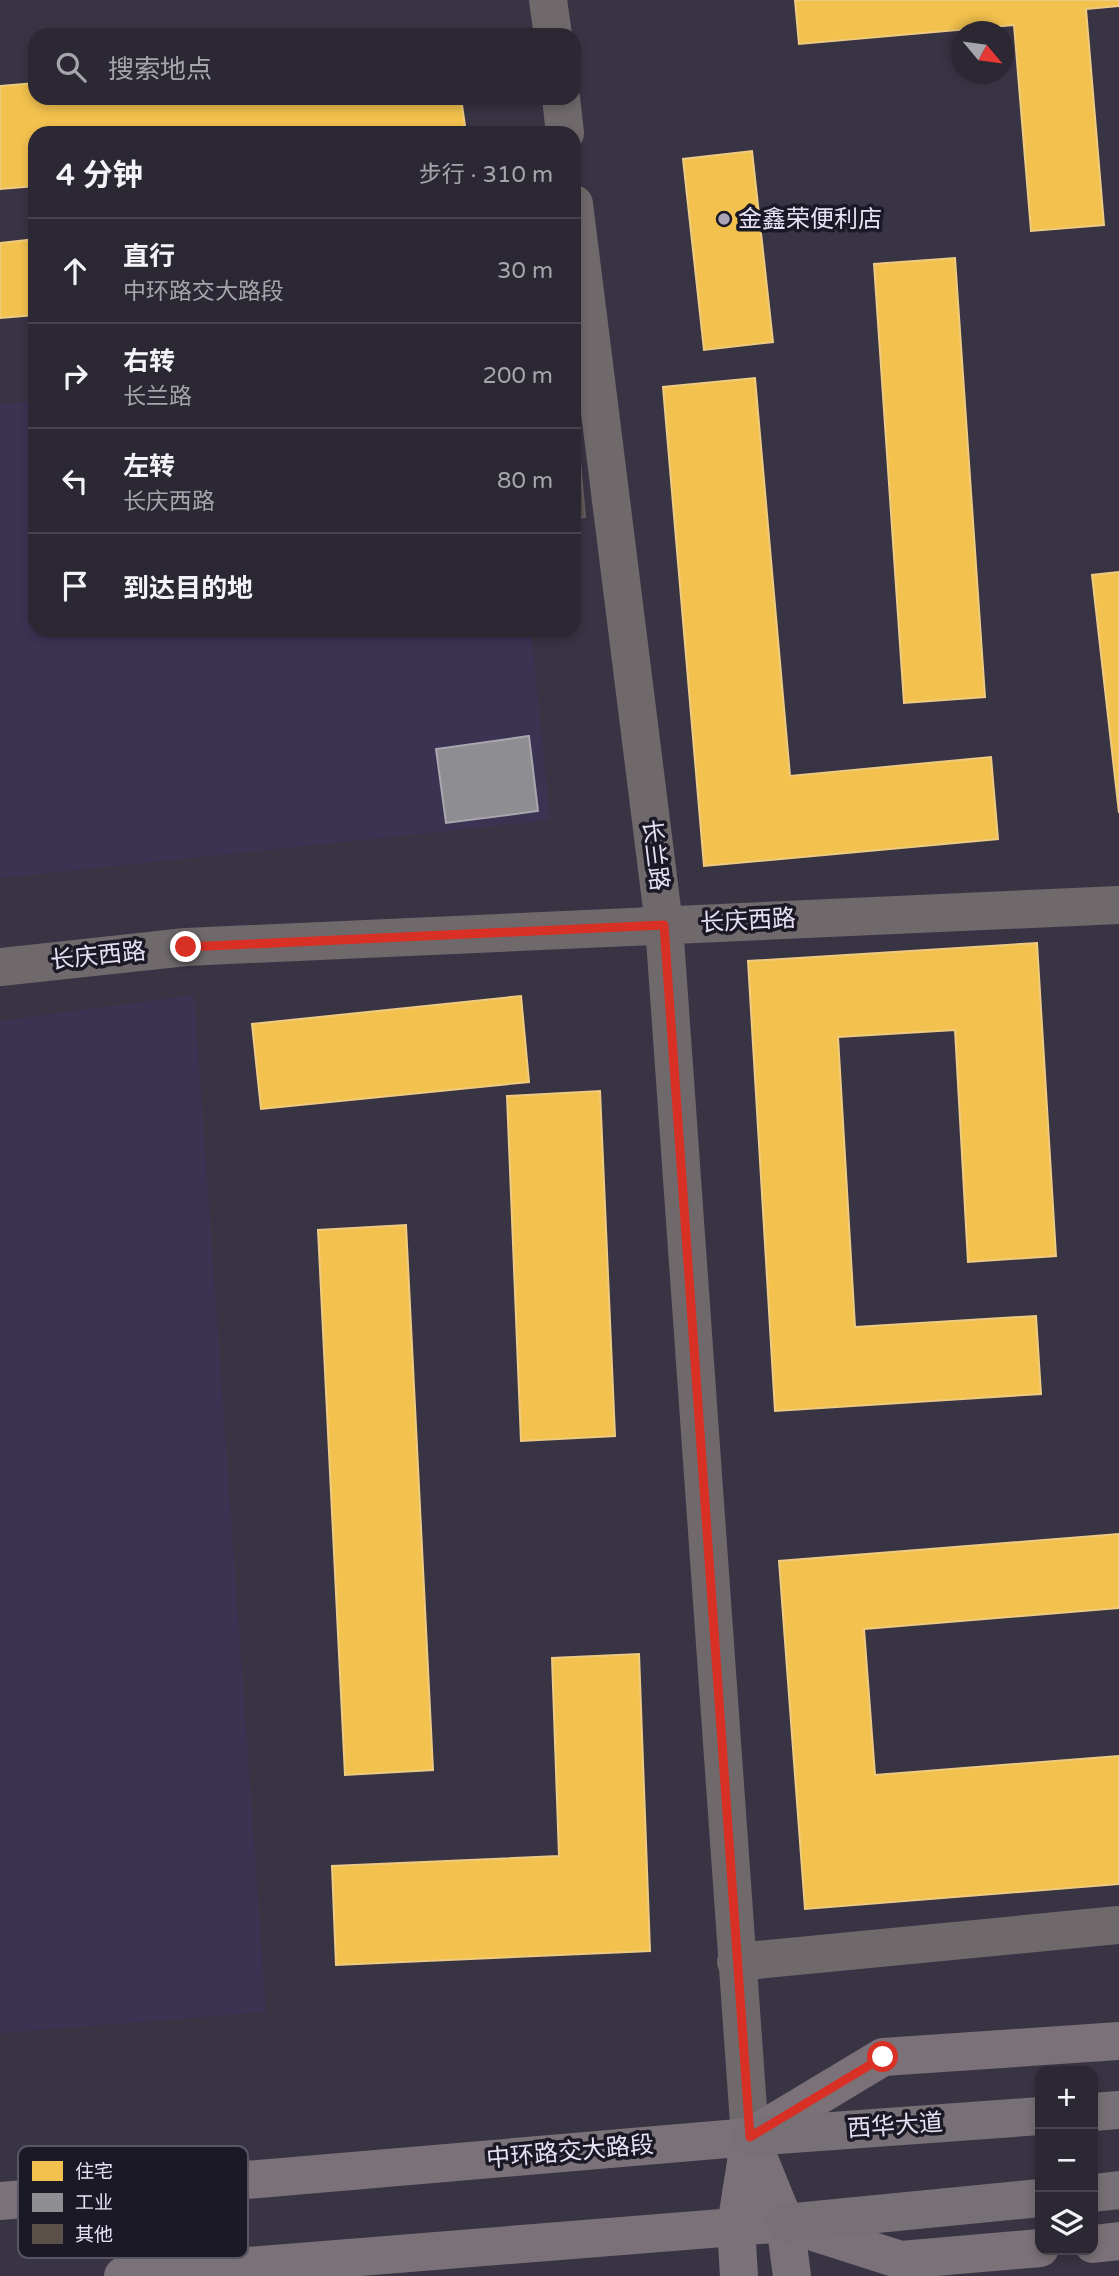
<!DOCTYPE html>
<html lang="zh">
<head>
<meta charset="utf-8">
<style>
  :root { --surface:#2b2733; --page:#37333f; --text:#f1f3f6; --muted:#a6a5ac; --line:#47444e }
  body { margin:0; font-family:"Varela Round","Noto Sans SC",sans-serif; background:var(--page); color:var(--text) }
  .controls { position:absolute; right:21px; bottom:21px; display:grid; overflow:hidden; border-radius:14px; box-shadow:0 4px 10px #0003 }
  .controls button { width:63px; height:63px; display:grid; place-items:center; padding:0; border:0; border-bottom:2px solid var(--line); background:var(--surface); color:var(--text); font:35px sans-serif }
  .compass { position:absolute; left:951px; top:21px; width:63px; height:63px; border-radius:50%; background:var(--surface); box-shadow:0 4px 10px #0003; rotate:119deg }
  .stop { position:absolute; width:21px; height:21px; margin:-16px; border:5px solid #d93025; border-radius:50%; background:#fff }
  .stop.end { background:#d93025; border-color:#fff; box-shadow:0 2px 7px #0008 }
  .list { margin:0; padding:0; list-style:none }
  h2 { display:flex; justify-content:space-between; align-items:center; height:91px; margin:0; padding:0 28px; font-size:30px }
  h2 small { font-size:23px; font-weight:400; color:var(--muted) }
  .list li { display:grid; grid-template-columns:46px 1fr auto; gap:21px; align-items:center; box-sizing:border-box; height:105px; padding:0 28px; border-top:2px solid var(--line) }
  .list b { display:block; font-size:26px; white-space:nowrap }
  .list p { margin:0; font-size:23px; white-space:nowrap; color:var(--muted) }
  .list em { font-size:23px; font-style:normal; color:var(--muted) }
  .icon { flex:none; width:38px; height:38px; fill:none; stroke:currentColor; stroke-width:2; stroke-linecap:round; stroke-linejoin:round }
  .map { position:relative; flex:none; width:1119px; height:2276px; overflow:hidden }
  .search { position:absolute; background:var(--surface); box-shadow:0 4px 10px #0003; left:28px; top:28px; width:553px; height:77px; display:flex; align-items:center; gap:18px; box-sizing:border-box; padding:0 24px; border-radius:21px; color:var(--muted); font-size:26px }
  .panel { position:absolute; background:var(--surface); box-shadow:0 4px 10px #0003; left:28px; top:126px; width:553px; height:511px; border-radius:21px }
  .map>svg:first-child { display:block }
  .built { fill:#3c3353 }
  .homes { fill:#f2c14e; stroke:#eecb80; stroke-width:2 }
  .industry { fill:#8d8d92; stroke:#a8a6af; stroke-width:2 }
  .building { fill:#5a4f49; stroke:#665f61; stroke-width:2 }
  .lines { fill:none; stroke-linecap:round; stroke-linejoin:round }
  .minor { stroke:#6f696c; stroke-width:38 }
  .major { stroke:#7a7278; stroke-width:38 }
  .highway { stroke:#777076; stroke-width:38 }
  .route { stroke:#d93025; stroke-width:9 }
  .poi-dot { fill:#a9a4b6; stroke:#1c1926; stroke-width:2.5 }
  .labels { text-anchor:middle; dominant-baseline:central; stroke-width:7; stroke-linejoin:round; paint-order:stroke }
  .poi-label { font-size:24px; fill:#e6e1f3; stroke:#1c1926; text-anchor:start }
  .street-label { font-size:24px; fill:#e6e1f3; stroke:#1c1926 }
  .key { fill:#1c1926; stroke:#595564; stroke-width:2 }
  .key-label { font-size:19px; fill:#e6e1f3 }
</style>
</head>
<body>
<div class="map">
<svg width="1119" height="2276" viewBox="0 0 1119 2276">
  <rect width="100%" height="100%" fill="#393444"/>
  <path class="built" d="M35 401V630H531L550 820 0 878V404Z
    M194 995 266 2012 0 2033V1021Z"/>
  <path class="homes" d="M795 0H1119V6L1086 9 1104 225 1031 231 1014 25 799 44Z
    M35 83V98H461L466 133H35V186L0 189V86Z
    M752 151 773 342 704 350 683 159Z
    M35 239V315L0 318V243Z
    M955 258 985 697 904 703 874 264Z
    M755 378 790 776 991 757 998 839 704 866 663 387Z
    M1119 572V813L1092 575Z
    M1037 943 1056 1256 968 1262 955 1030 838 1037 855 1327 1036 1316 1041 1394 775 1411 748 961Z
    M521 996 529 1082 261 1109 252 1024Z
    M600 1091 615 1436 521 1441 507 1096Z
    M406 1225 433 1770 345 1775 318 1230Z
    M1119 1534V1608L864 1629 875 1775 1119 1756V1884L805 1909 779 1561Z
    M639 1654 650 1951 336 1965 332 1866 559 1856 552 1658Z"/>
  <path class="industry" d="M529 736 538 811 446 823 436 749Z"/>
  <path class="building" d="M574 393 585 517 574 518Z"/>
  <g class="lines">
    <path class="minor" d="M548 0 553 35
      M561 98 565 133
      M574 204 664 925 750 2137
      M0 967 186 947 1119 905
      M736 1962 1119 1925"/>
    <path class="major" d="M750 2137 785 2223 792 2276
      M0 2201 750 2137 883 2057 1119 2041
      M1093 2244 1119 2241
      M123 2276 785 2223 901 2260 1040 2248
      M739 2276 736 2226 750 2137"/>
    <path class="highway" d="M1093 2112 1119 2110
      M750 2137 1040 2116
      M1093 2193 1119 2190
      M785 2223 1040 2198"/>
  </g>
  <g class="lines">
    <path class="route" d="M186 947 664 925 750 2137 883 2057"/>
  </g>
  <circle class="poi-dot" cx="724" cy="219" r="7"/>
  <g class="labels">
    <g class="poi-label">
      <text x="738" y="219">金鑫荣便利店</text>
    </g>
    <g class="street-label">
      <text transform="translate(655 855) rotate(83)">长兰路</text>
      <text transform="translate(748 921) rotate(-3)">长庆西路</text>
      <text transform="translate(98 956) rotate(-6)">长庆西路</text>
      <text transform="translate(895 2126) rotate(-4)">西华大道</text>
      <text transform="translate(570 2152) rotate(-5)">中环路交大路段</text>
    </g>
  </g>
  <rect x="18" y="2146" width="230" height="112" rx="10" class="key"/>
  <rect x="32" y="2161" width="31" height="20" fill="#f2c14e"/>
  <rect x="32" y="2193" width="31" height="19" fill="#8d8d92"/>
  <rect x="32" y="2224" width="31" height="20" fill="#5a4f49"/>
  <g class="key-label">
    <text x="75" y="2178">住宅</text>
    <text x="75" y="2209">工业</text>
    <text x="75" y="2241">其他</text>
  </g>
</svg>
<div class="controls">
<button>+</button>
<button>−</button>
<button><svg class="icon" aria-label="layers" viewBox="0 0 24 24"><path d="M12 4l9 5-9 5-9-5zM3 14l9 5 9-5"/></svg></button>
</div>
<svg class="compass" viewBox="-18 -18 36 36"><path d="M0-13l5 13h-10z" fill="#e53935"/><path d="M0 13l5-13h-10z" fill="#a6a5ac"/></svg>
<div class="stop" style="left:883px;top:2057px"></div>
<div class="stop end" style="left:186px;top:947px"></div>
<div class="search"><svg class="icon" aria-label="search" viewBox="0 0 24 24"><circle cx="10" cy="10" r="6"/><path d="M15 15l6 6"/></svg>搜索地点</div>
<section class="panel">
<h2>4 分钟<small>步行 · 310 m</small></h2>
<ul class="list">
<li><svg class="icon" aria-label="ahead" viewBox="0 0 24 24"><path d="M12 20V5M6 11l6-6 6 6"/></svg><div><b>直行</b><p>中环路交大路段</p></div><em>30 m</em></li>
<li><svg class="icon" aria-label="right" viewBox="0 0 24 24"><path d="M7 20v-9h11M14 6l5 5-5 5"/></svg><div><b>右转</b><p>长兰路</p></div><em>200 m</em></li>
<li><svg class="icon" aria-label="left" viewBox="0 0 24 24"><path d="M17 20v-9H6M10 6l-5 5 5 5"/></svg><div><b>左转</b><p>长庆西路</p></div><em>80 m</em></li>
<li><svg class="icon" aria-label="arrive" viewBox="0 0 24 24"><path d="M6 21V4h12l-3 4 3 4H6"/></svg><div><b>到达目的地</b></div></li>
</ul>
</section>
</div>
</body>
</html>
